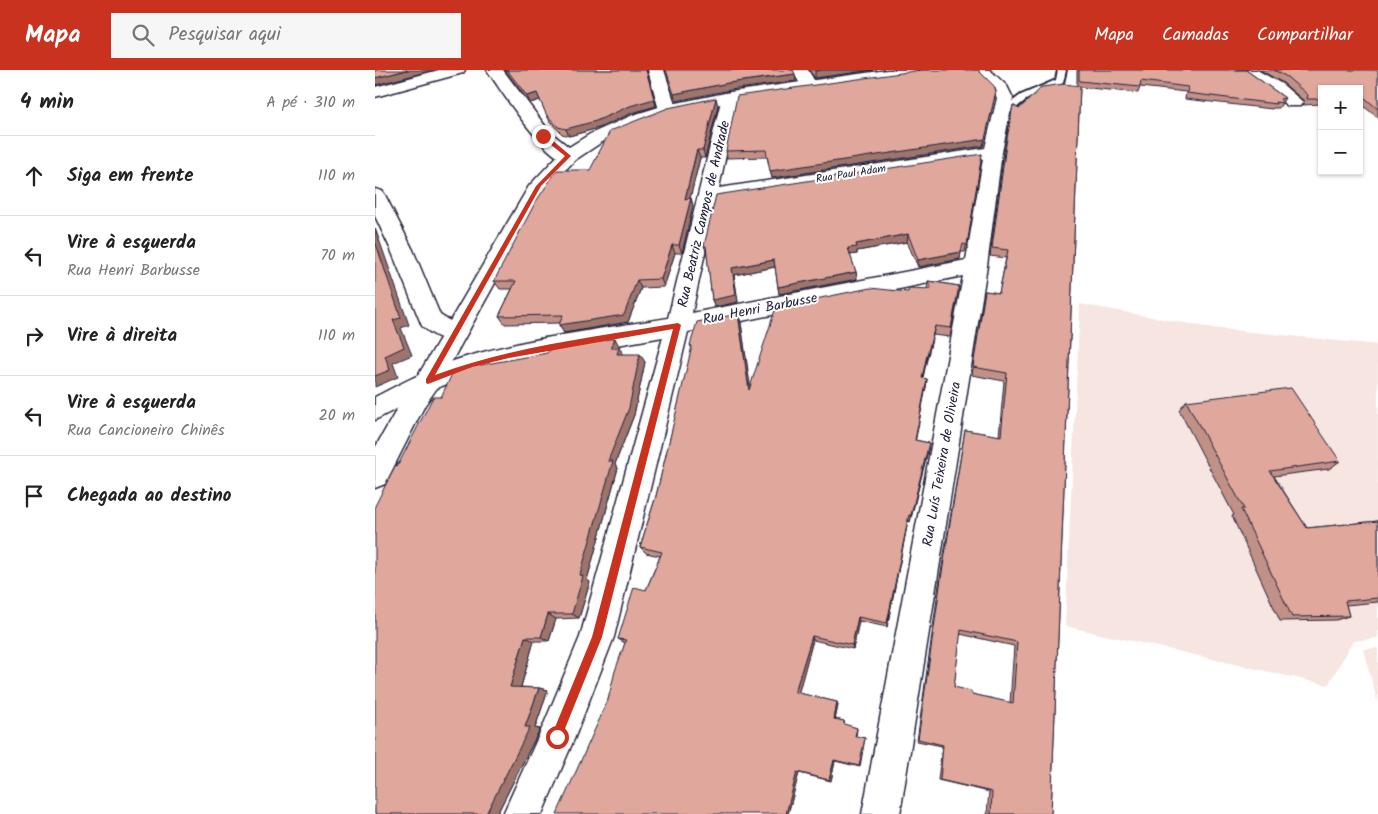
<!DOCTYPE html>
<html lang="pt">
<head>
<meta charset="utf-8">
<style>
  :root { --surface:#fff; --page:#f6f6f6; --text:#222; --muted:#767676; --line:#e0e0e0; --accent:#c8321e }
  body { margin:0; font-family:Kalam,sans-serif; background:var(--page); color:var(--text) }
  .controls { position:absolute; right:15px; top:15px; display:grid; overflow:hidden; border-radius:0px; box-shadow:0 1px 4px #0004 }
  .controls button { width:45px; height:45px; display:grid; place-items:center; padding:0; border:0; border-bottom:1px solid var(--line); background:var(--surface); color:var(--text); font:25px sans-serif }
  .stop { position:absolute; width:15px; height:15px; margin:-11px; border:4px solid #c8321e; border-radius:50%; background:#fff }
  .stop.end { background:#c8321e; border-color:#fff; box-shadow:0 1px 5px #0008 }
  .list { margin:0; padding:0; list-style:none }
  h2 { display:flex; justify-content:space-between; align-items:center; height:65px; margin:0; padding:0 20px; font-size:21px }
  h2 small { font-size:16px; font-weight:400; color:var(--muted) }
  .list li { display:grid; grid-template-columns:32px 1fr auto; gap:15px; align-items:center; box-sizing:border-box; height:80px; padding:0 20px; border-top:1px solid var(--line) }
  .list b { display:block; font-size:19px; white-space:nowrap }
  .list p { margin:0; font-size:16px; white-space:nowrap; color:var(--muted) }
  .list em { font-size:16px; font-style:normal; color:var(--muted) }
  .icon { flex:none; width:28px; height:28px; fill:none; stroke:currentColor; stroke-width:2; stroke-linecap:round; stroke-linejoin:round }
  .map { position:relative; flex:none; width:1003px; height:744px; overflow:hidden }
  header { display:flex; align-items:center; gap:30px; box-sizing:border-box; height:70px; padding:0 25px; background:var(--accent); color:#fff }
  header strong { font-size:24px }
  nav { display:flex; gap:28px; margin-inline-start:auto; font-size:18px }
  .search { width:350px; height:45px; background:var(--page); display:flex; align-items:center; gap:12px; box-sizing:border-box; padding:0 18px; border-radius:0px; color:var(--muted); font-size:19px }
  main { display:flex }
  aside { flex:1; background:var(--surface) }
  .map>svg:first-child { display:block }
  .built { fill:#f6e5e1 }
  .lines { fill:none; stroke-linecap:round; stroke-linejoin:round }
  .lane-casing { stroke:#22223b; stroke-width:4 }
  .street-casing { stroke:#22223b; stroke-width:3 }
  .secondary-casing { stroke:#22223b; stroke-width:3 }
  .lane { fill:#fff; fill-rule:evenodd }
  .street { fill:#fff; fill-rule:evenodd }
  .secondary { fill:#fff; fill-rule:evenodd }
  .wall { fill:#c19086; stroke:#22223b; fill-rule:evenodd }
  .shaded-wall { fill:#9d756d; stroke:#22223b }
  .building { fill:#e0a79c; stroke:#22223b; fill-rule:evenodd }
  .route { fill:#c8321e }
  .labels { text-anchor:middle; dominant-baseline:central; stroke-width:4; stroke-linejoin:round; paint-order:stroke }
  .far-street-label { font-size:11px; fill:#22223b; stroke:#fff }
  .street-label { font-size:14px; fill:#22223b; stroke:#fff }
</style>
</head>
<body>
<header>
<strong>Mapa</strong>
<div class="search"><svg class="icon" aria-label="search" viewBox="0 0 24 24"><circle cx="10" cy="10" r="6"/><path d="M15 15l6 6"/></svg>Pesquisar aqui</div>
<nav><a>Mapa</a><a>Camadas</a><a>Compartilhar</a></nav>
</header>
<main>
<aside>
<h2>4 min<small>A pé · 310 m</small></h2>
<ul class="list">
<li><svg class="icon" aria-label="ahead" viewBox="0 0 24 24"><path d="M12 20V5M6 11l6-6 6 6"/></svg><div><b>Siga em frente</b></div><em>110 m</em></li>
<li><svg class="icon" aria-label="left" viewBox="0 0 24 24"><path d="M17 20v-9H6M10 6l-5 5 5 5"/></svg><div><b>Vire à esquerda</b><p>Rua Henri Barbusse</p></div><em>70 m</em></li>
<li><svg class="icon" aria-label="right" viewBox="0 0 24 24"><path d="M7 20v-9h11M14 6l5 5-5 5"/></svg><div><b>Vire à direita</b></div><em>110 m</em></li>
<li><svg class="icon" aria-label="left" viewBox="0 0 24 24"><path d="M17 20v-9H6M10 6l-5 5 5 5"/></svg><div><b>Vire à esquerda</b><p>Rua Cancioneiro Chinês</p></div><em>20 m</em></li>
<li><svg class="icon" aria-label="arrive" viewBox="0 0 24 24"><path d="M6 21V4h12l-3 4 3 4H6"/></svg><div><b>Chegada ao destino</b></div></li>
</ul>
</aside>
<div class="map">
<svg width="1003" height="744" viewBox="0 0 1003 744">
  <rect width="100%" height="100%" fill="#fff"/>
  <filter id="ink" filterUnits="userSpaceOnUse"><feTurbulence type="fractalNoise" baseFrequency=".02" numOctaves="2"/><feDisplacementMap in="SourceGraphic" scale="10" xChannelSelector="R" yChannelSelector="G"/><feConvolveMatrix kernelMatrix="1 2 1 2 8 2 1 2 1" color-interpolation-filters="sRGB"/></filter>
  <g filter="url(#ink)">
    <path class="built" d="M705 234 837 258 1003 275V568L978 571 953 615 690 556Z
      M1003 578V634L988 579Z"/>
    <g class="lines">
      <defs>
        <path id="lane" d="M683 0H691L688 13C676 20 662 23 651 30 642 36 633 48 623 46V42L646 25 681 10Z"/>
        <path id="street" d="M64 0H90L88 3 0 27V17Z
          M112 0H128L174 61 200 82 202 86 200 90C195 91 192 92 188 90 165 81 127 22 112 0Z
          M273 0H289L302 40 299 44 293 45 287 44 284 40Z
          M417 0H433L442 15 440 19H428Z
          M598 0H615L632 16 638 28 627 82 612 196 525 744H487L588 206 313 262 239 567 200 667 167 744H128L169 654 205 567 288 267 134 294 100 303 62 318 0 350V327C31 311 61 295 94 286 158 267 227 259 293 248L347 27 349 23H361L363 27 344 118 610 78 622 28 619 22ZM608 89 591 190 317 243 341 131Z
          M862 0H882L907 14 928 32 925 36H913Z
          M0 119 7 121 10 125 38 180 65 245C74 252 86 253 91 263L88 269C73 274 58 266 47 256L16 180 0 146Z"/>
        <path id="secondary" d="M512 0H555L553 3 547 5 355 32 297 44 270 53 227 72 200 90 172 119 62 318 50 335 10 414 0 418V378L32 321 44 304 154 116 186 82 215 64 258 45 287 36 355 22Z"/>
      </defs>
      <use href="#lane" class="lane-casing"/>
      <use href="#street" class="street-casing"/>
      <use href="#secondary" class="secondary-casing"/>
      <use href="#lane" class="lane"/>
      <use href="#street" class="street"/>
      <use href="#secondary" class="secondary"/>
    </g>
    <path class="wall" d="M130 0H272L281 36 257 43 224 58 194 66 187 64 175 52 165 30 155 33Z
      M434 0H498L440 8Z
      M702 0H871L910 28 904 38H898L897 39 810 29 811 22 765 17 763 23 705 17 676 744H612L614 722 563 710 567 676 542 671 564 514 590 360 624 366 629 311 597 305 610 221 624 223 631 188 615 186 629 82 638 35 644 39 702 16ZM585 564 639 576 635 633 597 624 579 617Z
      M885 0H1000L1003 1V48L986 34H984V19H947V34L928 35 929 31 908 13Z
      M621 21 608 76 397 108 392 87 352 88 351 81Z
      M343 36 330 88H325L315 128H316L318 136 307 183H300L289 217 266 218 253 252 189 263 184 255 185 253 130 254 124 246 137 219H125L119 211 215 100Z
      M607 84 590 182H586L585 189 543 197 532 172 482 181V184L475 185 481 202 482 209 404 224 400 197 359 205 363 232 340 237 337 230 332 183 329 176Z
      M553 211 584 216 575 267 558 265 551 293 548 308 552 309 551 317 540 370 554 373 553 380 535 452 533 451 512 557 484 551 478 579 438 570 423 623 462 632 463 635 460 649 469 651 470 655 482 658V660L481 666 490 668 485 697 460 691 456 711 424 703 413 744 233 630 250 573 243 569 271 520 285 486 271 483 265 477 281 426 317 279 315 275 363 244 366 253 375 317 533 222 552 219Z
      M245 276 244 278 248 284 270 292 259 345 240 394 243 398 212 510 215 512 204 548 181 549 174 571H159L146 617 164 618 173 620 160 658 165 659 122 744H0L23 395 66 327Z
      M811 331 965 391 954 399 899 406 932 458 1003 451V532L971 535 974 546 961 550 905 551 857 446 859 445 804 340Z"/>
    <path class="shaded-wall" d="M32 0H59L0 15V8Z
      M271 0H272L281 36 257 43 224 58 194 66 191 59Z
      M448 0H498L440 8V1Z
      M420 4 421 11 355 20 301 31 299 24 353 13Z
      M621 21 608 76 397 108 395 101Z
      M162 23 165 30 155 33 152 26Z
      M341 28 343 36 330 88 328 80Z
      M322 80 325 88 313 137 310 129Z
      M316 128 318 136 307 183 304 175Z
      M0 158 34 255 26 258 37 285 18 293 23 307 0 317V306L10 286 18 250 0 171Z
      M533 164 532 172 482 181V184L473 185V178L481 174Z
      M297 175 300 183 289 217 286 209Z
      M586 182 585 189 543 197V190Z
      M399 190 400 197 359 205 363 232 340 237 337 230 357 198Z
      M481 202 482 209 404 224 403 217Z
      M262 210 266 218 253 252 189 263 184 255Z
      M363 244 366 253 377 328 374 320Z
      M560 256 558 265 551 293 546 316 552 285Z
      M240 268 249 286 247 292 236 278Z
      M265 284 270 292 259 345 240 394 243 398 212 510 215 512 204 548 197 544 205 505 233 391Z
      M552 309 551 317 539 378 540 370Z
      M554 373 553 380 535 452 536 445Z
      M534 445 533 451 512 557V553Z
      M173 544 181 549 174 571 166 567Z
      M483 547 484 551 478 579 477 575Z
      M437 566 438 570 423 625 420 622Z
      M150 567 159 571 145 620 135 617Z
      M164 618 173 620 160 658 165 659 122 744H111L150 657Z
      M462 632 463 635 460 651 459 649Z
      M459 690 460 691 456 711 454 710Z
      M422 702 424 703 413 744H411Z"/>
    <path class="building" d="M0 0H32L0 8Z
      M132 0H271L279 29 255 36 221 51 191 59 183 57 171 44 162 23 152 26Z
      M291 0H418L420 4 353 13 299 24Z
      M547 0H603L619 16 621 21 610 69 395 101 391 80 351 81 362 26Z
      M704 0H871L910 28 905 29 908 33 900 32 901 34 812 23 813 17 766 11 765 17 704 11Z
      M899 0H1000L1003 1V39L990 28H984V19H947V29H932L933 25 912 7Z
      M689 14 705 16 676 744H616L617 722 565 710 568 675 543 669 566 509 590 360 626 366 632 303 598 297 610 221 624 223 633 180 617 178 631 74 638 35 644 39 667 17ZM586 560 642 572 638 633 597 624 596 621 579 617Z
      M341 28 328 80H322L321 83 310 129 316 128 304 175H297L286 209 262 210 249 245 184 255 188 245 124 246 141 211H119L160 133 182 100H215L235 61 293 38Z
      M607 84 592 175 588 174 586 182 543 190 533 164 481 174 482 177 473 178 481 202 403 217 399 190 357 198 361 225 337 230 331 176H329L341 125Z
      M0 171 26 248 18 250 29 277 10 286 15 300 0 306Z
      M553 211 584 216 576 258 560 256 552 285 547 308 552 309 540 370 554 373 536 445H534L512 553 483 547 477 575 437 566 420 622 462 632 459 649 469 651V654L482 658 480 666 490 668 484 696 459 690 454 710 422 702 411 744H182L233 630 240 601 251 570 243 569 259 517 271 520 287 482 265 477 281 426 317 276 315 275 322 252 363 244 374 320 401 237 495 218 533 222 534 218 556 219Z
      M240 268 236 278H244L242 284H265L254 338 233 391H238L205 505 208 506 197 544H173L166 567H150L135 617 164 618 150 657H155L111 744H0V436L20 396 23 395 58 327H66L78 302 89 298 172 283 174 280Z
      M916 318 965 391 895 401 932 458 1003 451V528L970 531 974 546 917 547 866 439H869L811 331Z"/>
  </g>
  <path class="route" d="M166 64H170L196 86 166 116 60 305C138 276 221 267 303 253L306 255 227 567 185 671 182 673 178 671 176 667 217 567 298 259 134 288 97 297 53 314 51 313V309L161 116 190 86 166 67Z"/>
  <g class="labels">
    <g class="far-street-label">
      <text transform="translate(476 104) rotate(-9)">Rua Paul Adam</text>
    </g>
    <g class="street-label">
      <text transform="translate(329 144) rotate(-77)">Rua Beatriz Campos de Andrade</text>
      <text transform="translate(385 239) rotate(-11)">Rua Henri Barbusse</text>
      <text transform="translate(567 394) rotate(-80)">Rua Luís Teixeira de Oliveira</text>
    </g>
  </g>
</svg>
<div class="controls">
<button>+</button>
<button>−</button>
</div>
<div class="stop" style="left:182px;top:667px"></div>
<div class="stop end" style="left:168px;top:66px"></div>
</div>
</main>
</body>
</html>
